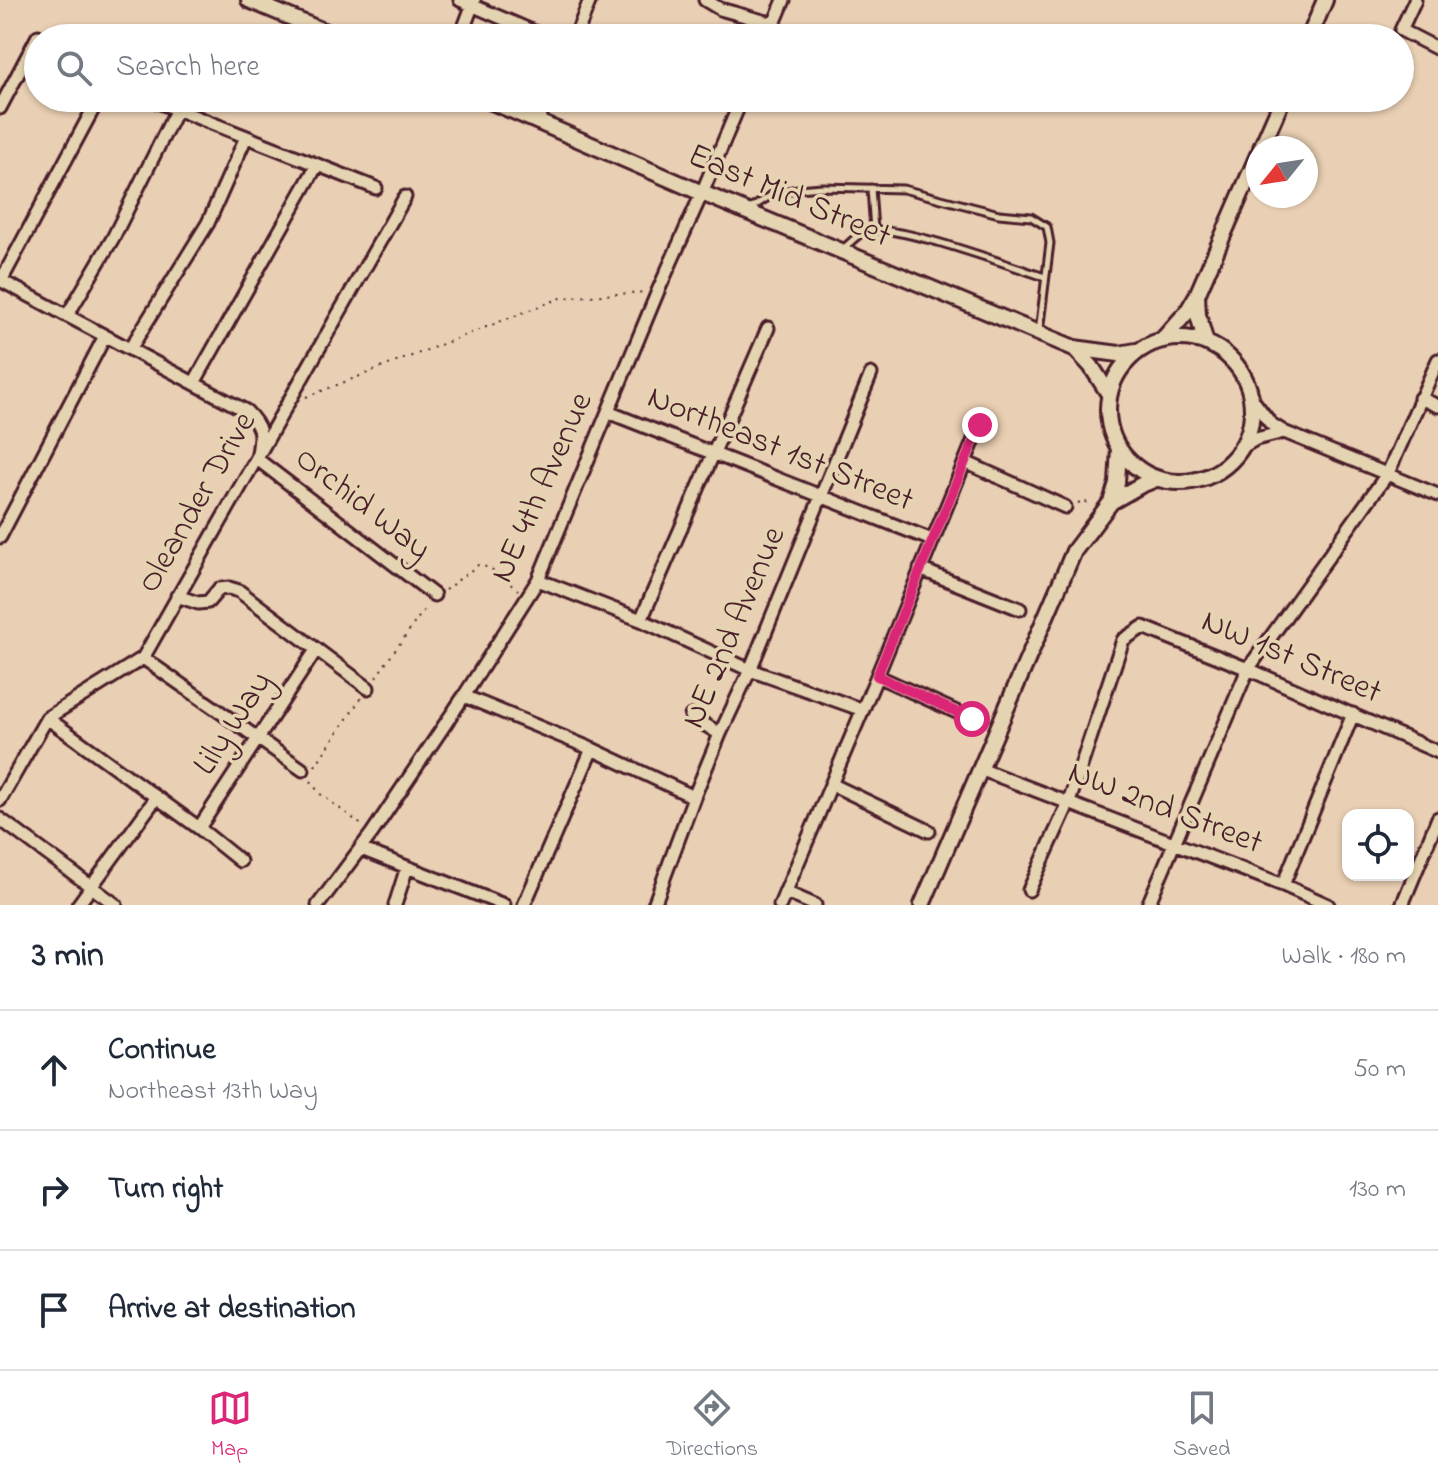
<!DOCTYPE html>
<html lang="en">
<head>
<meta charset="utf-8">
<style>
  :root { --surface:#fff; --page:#f2f2f3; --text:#1f2937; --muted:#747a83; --line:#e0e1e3; --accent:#db2777 }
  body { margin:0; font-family:"Indie Flower",sans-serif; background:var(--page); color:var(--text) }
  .controls { position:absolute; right:24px; bottom:24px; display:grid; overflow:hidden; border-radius:16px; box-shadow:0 2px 6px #0004 }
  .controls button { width:72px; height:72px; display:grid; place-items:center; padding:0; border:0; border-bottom:2px solid var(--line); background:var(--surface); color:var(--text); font:40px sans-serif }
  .compass { position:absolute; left:1246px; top:136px; width:72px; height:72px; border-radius:50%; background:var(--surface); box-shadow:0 2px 6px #0004; rotate:240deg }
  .stop { position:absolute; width:24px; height:24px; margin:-18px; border:6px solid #db2777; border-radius:50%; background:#fff }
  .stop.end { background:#db2777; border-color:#fff; box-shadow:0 2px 8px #0008 }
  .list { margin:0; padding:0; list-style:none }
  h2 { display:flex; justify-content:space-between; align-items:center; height:104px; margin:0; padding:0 32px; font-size:34px }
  h2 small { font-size:26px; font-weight:400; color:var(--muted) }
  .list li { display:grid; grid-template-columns:52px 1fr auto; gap:24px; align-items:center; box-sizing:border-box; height:120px; padding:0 32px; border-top:2px solid var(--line) }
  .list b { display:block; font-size:30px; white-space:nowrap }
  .list p { margin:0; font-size:26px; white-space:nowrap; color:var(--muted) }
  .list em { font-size:26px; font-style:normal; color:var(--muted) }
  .icon { flex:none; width:44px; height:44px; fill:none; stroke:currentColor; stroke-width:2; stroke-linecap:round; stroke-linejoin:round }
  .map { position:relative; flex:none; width:1438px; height:905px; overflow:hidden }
  .search { position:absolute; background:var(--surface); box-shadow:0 2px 6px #0004; left:24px; right:24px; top:24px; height:88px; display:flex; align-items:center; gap:20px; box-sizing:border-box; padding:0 28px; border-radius:44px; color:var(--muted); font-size:30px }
  .sheet { height:464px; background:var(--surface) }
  nav { display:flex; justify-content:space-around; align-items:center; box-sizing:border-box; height:112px; border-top:2px solid var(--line); background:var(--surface); font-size:22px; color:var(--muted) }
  nav a { display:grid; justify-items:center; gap:4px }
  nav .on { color:var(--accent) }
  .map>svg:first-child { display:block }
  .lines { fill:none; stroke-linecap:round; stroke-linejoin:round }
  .service-casing { stroke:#4a1f2b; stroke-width:11 }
  .minor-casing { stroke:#4a1f2b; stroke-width:17 }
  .tertiary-casing { stroke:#4a1f2b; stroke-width:20 }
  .path { stroke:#4a1f2b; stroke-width:2; stroke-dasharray:2 6; stroke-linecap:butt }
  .service { stroke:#e5d4b1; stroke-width:5 }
  .minor { stroke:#e5d4b1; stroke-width:11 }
  .tertiary { stroke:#e5d4b1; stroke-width:14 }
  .route { stroke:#db2777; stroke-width:10 }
  .labels { text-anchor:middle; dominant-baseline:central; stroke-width:7; stroke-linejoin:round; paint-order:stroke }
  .street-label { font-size:34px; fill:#4a1f2b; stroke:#e5d4b1 }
</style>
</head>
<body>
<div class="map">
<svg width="1438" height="905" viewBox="0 0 1438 905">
  <rect width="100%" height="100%" fill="#e9cfb3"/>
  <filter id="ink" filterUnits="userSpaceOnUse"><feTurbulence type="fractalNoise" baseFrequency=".0125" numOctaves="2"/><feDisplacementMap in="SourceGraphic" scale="16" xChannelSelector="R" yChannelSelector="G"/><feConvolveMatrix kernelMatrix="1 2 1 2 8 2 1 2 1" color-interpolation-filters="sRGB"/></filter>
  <g filter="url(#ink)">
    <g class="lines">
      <defs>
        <path id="service" d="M871 188 874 230
          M750 209 773 194 798 189 822 187 903 189 999 214 1031 217 1047 227 1050 243 1039 332
          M844 248C850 243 857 235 864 232 890 220 1012 267 1045 277"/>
        <path id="minor" d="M460 0 548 38
          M705 0 720 9 774 24
          M1415 0 1401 30 1438 49
          M460 38 474 1
          M575 38 590 0
          M768 38 784 0
          M148 98 376 188
          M0 108 38 36
          M537 122 548 98
          M0 280 246 411C264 429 261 435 257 459L434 595
          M1 281 99 98
          M67 316 113 238 177 109
          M130 349 208 223 246 137
          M194 383 317 165
          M1420 398 1438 406
          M1252 399 1271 424 1284 432 1438 495
          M608 412 932 540
          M1244 446 1256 439 1284 432
          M965 462 1065 507
          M0 537 105 336
          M920 569 1020 609
          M538 580 641 620 750 670 863 710
          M177 596 198 603 208 602 219 589 229 588 239 591 368 688
          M641 620 768 328
          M143 658 303 770
          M877 676 972 719
          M464 696 592 749 694 797
          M691 716 720 734
          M47 718 199 828 240 861
          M980 769 1283 885 1328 905
          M831 784 929 831
          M0 800 47 718 143 658 405 197
          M0 819 116 905
          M199 828 316 650
          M361 849 504 905
          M1283 885 1353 714
          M1029 890 1069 802 1123 640 1143 627 1248 669 1438 752
          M785 892 815 905
          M78 905 156 798
          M318 905 372 833 464 696 538 580 658 291 702 193 742 98
          M395 905 407 867
          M524 905 592 749
          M654 905 694 797 720 734 750 670 871 374
          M780 905 877 676 980 425
          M1148 905 1248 669 1388 473 1438 360
          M1402 905 1438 818"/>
        <path id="tertiary" d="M249 0 340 38
          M1309 38 1325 0
          M483 98 702 193 1074 348 1119 354 1136 351
          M1261 148 1283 98
          M1197 295 1198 315 1206 343
          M1108 410a72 72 0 1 1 144 0a72 72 0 1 1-144 0Z
          M1163 339 1187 312 1197 295 1258 155
          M1075 349 1091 366 1109 394
          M1111 502 1141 485 1156 479
          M922 905 1074 551 1111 502 1117 483 1119 448"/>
      </defs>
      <use href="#service" class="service-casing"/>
      <use href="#minor" class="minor-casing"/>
      <use href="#tertiary" class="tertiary-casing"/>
      <path class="path" d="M306 397 561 298 645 292
        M1078 503 1083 501 1091 504
        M445 590 478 565 490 568 518 590
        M376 677 426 607
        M315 766 361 698
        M311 781 319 793 363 826"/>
      <use href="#service" class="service"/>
      <use href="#minor" class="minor"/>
      <use href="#tertiary" class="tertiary"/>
    </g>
  </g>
  <g class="lines" filter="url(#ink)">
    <path class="route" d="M972 719 877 676 980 425"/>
  </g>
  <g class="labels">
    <g class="street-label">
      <text transform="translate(789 197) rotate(23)">East Mid Street</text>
      <text transform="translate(780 450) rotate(22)">Northeast 1st Street</text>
      <text transform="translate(543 488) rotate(-66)">NE 4th Avenue</text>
      <text transform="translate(198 503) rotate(-60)">Oleander Drive</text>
      <text transform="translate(362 505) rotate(38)">Orchid Way</text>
      <text transform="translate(735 628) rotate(-67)">NE 2nd Avenue</text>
      <text transform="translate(1291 658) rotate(23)">NW 1st Street</text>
      <text transform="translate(234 724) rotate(-57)">Lily Way</text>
      <text transform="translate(1165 809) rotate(21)">NW 2nd Street</text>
    </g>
  </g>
</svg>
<div class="controls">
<button><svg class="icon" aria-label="locate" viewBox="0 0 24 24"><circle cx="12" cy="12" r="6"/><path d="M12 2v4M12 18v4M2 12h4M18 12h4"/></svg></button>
</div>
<svg class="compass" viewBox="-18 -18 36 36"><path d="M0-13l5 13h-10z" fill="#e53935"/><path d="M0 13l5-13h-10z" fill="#747a83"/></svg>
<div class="stop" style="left:972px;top:719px"></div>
<div class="stop end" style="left:980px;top:425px"></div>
<div class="search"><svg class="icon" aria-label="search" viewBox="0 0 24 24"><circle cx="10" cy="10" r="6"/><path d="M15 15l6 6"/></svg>Search here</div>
</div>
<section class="sheet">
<h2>3 min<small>Walk · 180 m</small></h2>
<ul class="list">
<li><svg class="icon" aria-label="ahead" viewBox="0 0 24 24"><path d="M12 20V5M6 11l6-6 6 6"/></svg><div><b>Continue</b><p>Northeast 13th Way</p></div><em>50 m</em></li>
<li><svg class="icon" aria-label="right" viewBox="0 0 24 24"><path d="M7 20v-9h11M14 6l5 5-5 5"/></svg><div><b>Turn right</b></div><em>130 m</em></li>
<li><svg class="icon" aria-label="arrive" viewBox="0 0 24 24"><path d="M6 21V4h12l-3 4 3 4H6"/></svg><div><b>Arrive at destination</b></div></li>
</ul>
</section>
<nav>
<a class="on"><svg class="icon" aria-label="map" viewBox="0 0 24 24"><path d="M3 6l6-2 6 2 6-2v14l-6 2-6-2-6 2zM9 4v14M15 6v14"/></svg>Map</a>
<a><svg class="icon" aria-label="directions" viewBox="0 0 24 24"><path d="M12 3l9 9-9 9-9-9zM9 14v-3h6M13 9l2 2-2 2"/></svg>Directions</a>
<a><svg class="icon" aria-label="saved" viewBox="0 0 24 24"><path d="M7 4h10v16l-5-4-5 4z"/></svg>Saved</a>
</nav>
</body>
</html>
